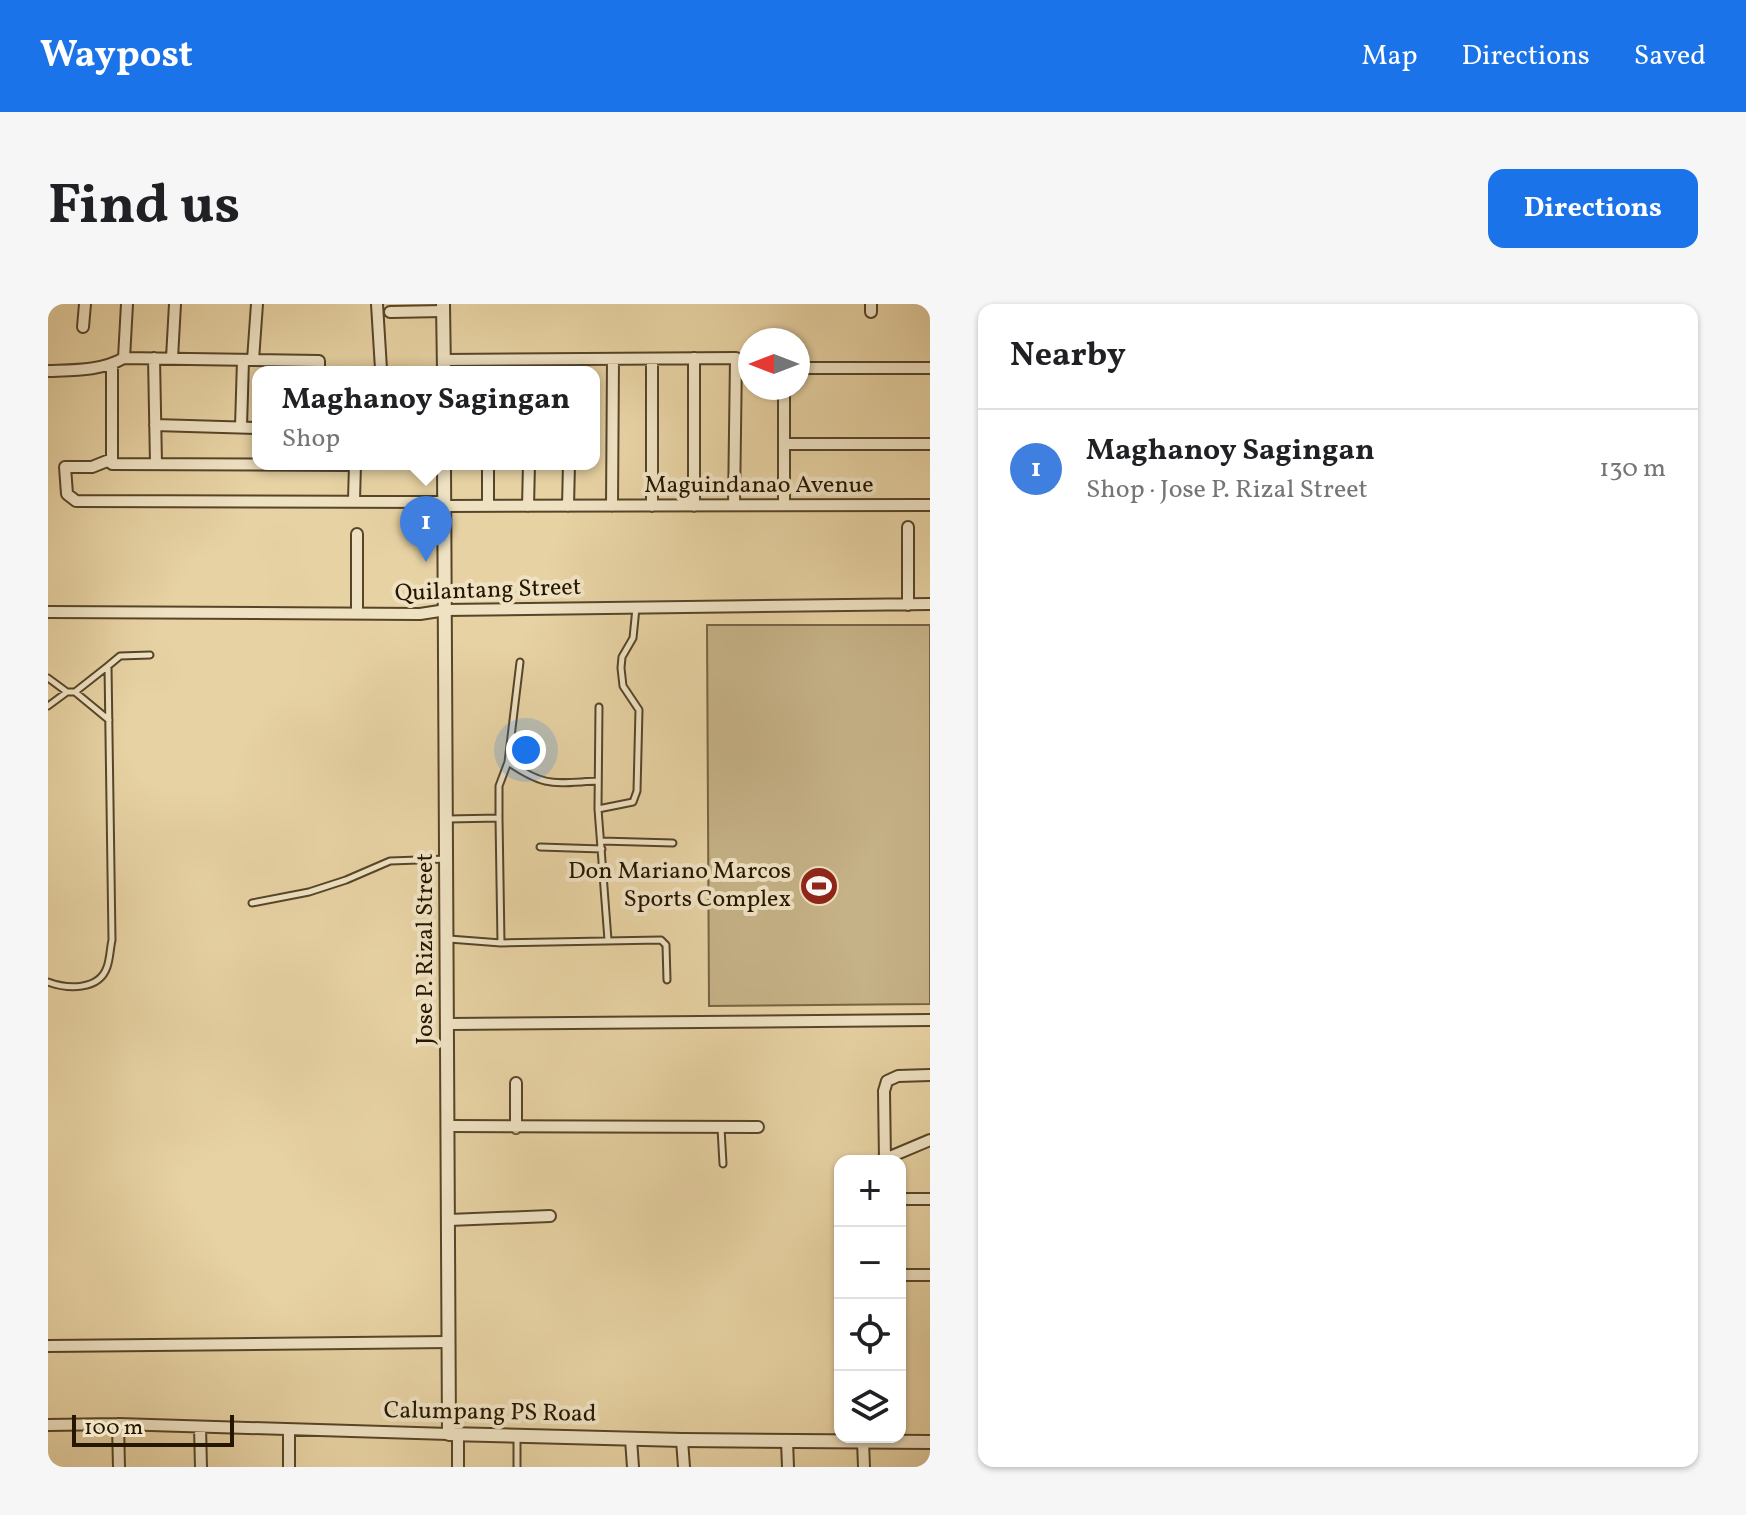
<!DOCTYPE html>
<html lang="en">
<head>
<meta charset="utf-8">
<style>
  :root { --surface:#fff; --page:#f6f6f6; --text:#202124; --muted:#757577; --line:#e0e0e0; --accent:#1a73e8 }
  body { margin:0; font-family:Vollkorn,serif; background:var(--page); color:var(--text) }
  .controls { position:absolute; right:24px; bottom:24px; display:grid; overflow:hidden; border-radius:16px; box-shadow:0 2px 6px #0004 }
  .controls button { width:72px; height:72px; display:grid; place-items:center; padding:0; border:0; border-bottom:2px solid var(--line); background:var(--surface); color:var(--text); font:40px sans-serif }
  .compass { position:absolute; left:690px; top:24px; width:72px; height:72px; border-radius:50%; background:var(--surface); box-shadow:0 2px 6px #0004; rotate:270deg }
  .scale { position:absolute; left:24px; bottom:20px; width:162px; box-sizing:border-box; padding-left:8px; border:4px solid #261600; border-top:0; font-size:22px; line-height:28px; white-space:nowrap; color:#261600; -webkit-text-stroke:6px #efe2c3; paint-order:stroke }
  .you { position:absolute; left:478px; top:446px; width:28px; height:28px; margin:-20px; border:6px solid #fff; border-radius:50%; background:#1a73e8; box-shadow:0 0 0 12px #1a73e833 }
  .badge { display:grid; place-items:center; width:52px; height:52px; border-radius:50%; background:var(--accent); color:#fff; font-size:26px; font-weight:700 }
  .pin { position:absolute; translate:-50% -66px; filter:drop-shadow(0 2px 4px #0008) }
  .pin::after { content:''; position:absolute; top:42px; width:28px; height:24px; background:inherit; clip-path:polygon(0 0,100% 0,50% 100%) }
  .popup { position:absolute; left:204px; top:62px; width:348px; height:104px; box-sizing:border-box; display:grid; place-content:center; border-radius:16px; background:var(--surface); filter:drop-shadow(0 2px 6px #0005); font-size:26px; white-space:nowrap; color:var(--muted) }
  .popup b { font-size:30px; color:var(--text) }
  .popup::after { content:''; position:absolute; left:50%; top:100%; margin-left:-16px; border:16px solid transparent; border-top-color:var(--surface) }
  .list { margin:0; padding:0; list-style:none }
  h2 { display:flex; justify-content:space-between; align-items:center; height:104px; margin:0; padding:0 32px; font-size:34px }
  h2 small { font-size:26px; font-weight:400; color:var(--muted) }
  .list li { display:grid; grid-template-columns:52px 1fr auto; gap:24px; align-items:center; box-sizing:border-box; height:120px; padding:0 32px; border-top:2px solid var(--line) }
  .list b { display:block; font-size:30px; white-space:nowrap }
  .list p { margin:0; font-size:26px; white-space:nowrap; color:var(--muted) }
  .list em { font-size:26px; font-style:normal; color:var(--muted) }
  .icon { flex:none; width:44px; height:44px; fill:none; stroke:currentColor; stroke-width:2; stroke-linecap:round; stroke-linejoin:round }
  .map { position:relative; flex:none; width:882px; height:1163px; overflow:hidden; border-radius:16px }
  header { display:flex; align-items:center; gap:48px; box-sizing:border-box; height:112px; padding:0 40px; background:var(--accent); color:#fff }
  header strong { font-size:38px }
  nav { display:flex; gap:44px; margin-inline-start:auto; font-size:28px }
  .intro { display:flex; align-items:center; justify-content:space-between; box-sizing:border-box; height:192px; padding:0 48px }
  h1 { margin:0; font-size:56px }
  .button { padding:20px 36px; border-radius:16px; background:var(--accent); color:#fff; font-size:28px; font-weight:700 }
  main { display:flex; gap:48px; padding:0 48px }
  aside { flex:1; background:var(--surface); border-radius:16px; box-shadow:0 2px 6px #0004 }
  .map>svg:first-child { display:block }
  .pitch { fill:#c6b287; stroke:#766444; stroke-width:2 }
  .lines { fill:none; stroke-linecap:round; stroke-linejoin:round }
  .service-casing { stroke:#564529; stroke-width:9 }
  .minor-casing { stroke:#564529; stroke-width:14 }
  .tertiary-casing { stroke:#564529; stroke-width:16 }
  .service { stroke:#efe2c3; stroke-width:5 }
  .minor { stroke:#efe2c3; stroke-width:10 }
  .tertiary { stroke:#efe2c3; stroke-width:12 }
  .labels { text-anchor:middle; dominant-baseline:central; stroke-width:8; stroke-linejoin:round; paint-order:stroke }
  .street-label { font-size:24px; fill:#261600; stroke:#efe2c3 }
  .poi-label { font-size:24px; fill:#261600; stroke:#efe2c3; text-anchor:end }
</style>
</head>
<body>
<header>
<strong>Waypost</strong>
<nav><a>Map</a><a>Directions</a><a>Saved</a></nav>
</header>
<div class="intro"><h1>Find us</h1><a class="button">Directions</a></div>
<main>
<div class="map">
<svg width="882" height="1163" viewBox="0 0 882 1163">
  <rect width="100%" height="100%" fill="#e7d2a3"/>
  <filter id="stains"><feTurbulence type="fractalNoise" baseFrequency=".0025" numOctaves="4"/><feColorMatrix values="0 0 0 0 .2 0 0 0 0 .09 0 0 0 0 .02 0 0 0 .5 -.17"/></filter>
  <radialGradient id="worn" r=".72"><stop offset=".6" stop-color="#630" stop-opacity="0"/><stop offset="1" stop-color="#630" stop-opacity=".3"/></radialGradient>
  <path class="pitch" d="M659 321H882V700L661 702Z"/>
  <g class="lines">
    <defs>
      <path id="service" d="M0 374 19 388
        M27 388 60 362
        M0 402 19 388H27L61 416
        M551 403 550 505 560 636
        M460 458C498 484 505 479 550 477
        M550 505 585 498 589 487 591 406 575 382 573 364 574 353 585 334 588 304
        M451 514V482L460 458 472 358
        M400 515 451 514 453 639
        M553 537 625 539
        M492 543 554 545
        M204 599 261 588 298 576 342 557 399 555
        M401 635 453 639 613 636 618 641 619 676
        M0 678C19 685 51 687 59 663 62 655 62 645 64 636L60 362 72 352 102 351
        M673 824 675 860
        M469 1132V1163"/>
      <path id="minor" d="M329 0 333 65
        M823 0V8
        M342 8 395 7
        M35 23 37 0
        M76 54 79 0
        M106 54 108 160
        M124 54 127 0
        M205 56 209 0
        M396 56 688 54 686 201
        M64 60V160L307 161
        M750 64H882
        M0 67C26 66 53 67 76 54L271 57V68
        M736 84V201
        M107 121 210 124
        M193 123 195 56
        M736 140H882
        M64 155 44 163H17L19 190 28 197 397 198
        M440 160V202
        M306 196 307 160
        M397 202 882 201
        M480 202 481 160
        M520 202 521 160
        M564 202 565 55
        M604 202V55
        M646 202V54
        M860 301V223
        M0 308 372 310 398 306 882 300
        M309 310V230
        M401 720 882 716
        M401 822 710 823
        M468 824V779
        M837 855 882 836
        M837 857 836 787 839 777 850 772 882 771
        M852 895H882
        M401 916 502 912
        M852 971H882
        M0 1042 401 1038
        M70 1120 71 1163
        M0 1121 70 1120 401 1130
        M152 1123 153 1163
        M410 1131V1163
        M583 1135 585 1163
        M634 1136 636 1163
        M739 1137 740 1163
        M815 1137 816 1163
        M241 1163V1126"/>
      <path id="tertiary" d="M395 0 396 68
        M396 160 401 1130 634 1136 882 1138"/>
    </defs>
    <use href="#service" class="service-casing"/>
    <use href="#minor" class="minor-casing"/>
    <use href="#tertiary" class="tertiary-casing"/>
    <use href="#service" class="service"/>
    <use href="#minor" class="minor"/>
    <use href="#tertiary" class="tertiary"/>
  </g>
  <defs>
    <symbol id="stadium-disc" viewBox="-11 -11 22 22"><circle r="9.5" fill="#8f2418" stroke="#efe2c3"/><path d="M0-5a6.5 5 0 1 0 0 10a6.5 5 0 1 0 0-10ZM-3.5-1.8h7v3.6h-7Z" fill="#fff"/></symbol>
  </defs>
  <g fill-rule="evenodd">
    <use href="#stadium-disc" x="749" y="560" width="44" height="44"/>
  </g>
  <g class="labels">
    <g class="street-label">
      <text x="711" y="182">Maguindanao Avenue</text>
      <text transform="translate(440 287) rotate(-2)">Quilantang Street</text>
      <text transform="translate(378 645) rotate(-90)">Jose P. Rizal Street</text>
      <text transform="translate(442 1109) rotate(1)">Calumpang PS Road</text>
    </g>
    <g class="poi-label">
      <text x="743" y="568">Don Mariano Marcos<tspan x="743" dy="28">Sports Complex</tspan></text>
    </g>
  </g>
  <rect width="100%" height="100%" filter="url(#stains)"/>
  <rect width="100%" height="100%" fill="url(#worn)"/>
</svg>
<div class="controls">
<button>+</button>
<button>−</button>
<button><svg class="icon" aria-label="locate" viewBox="0 0 24 24"><circle cx="12" cy="12" r="6"/><path d="M12 2v4M12 18v4M2 12h4M18 12h4"/></svg></button>
<button><svg class="icon" aria-label="layers" viewBox="0 0 24 24"><path d="M12 4l9 5-9 5-9-5zM3 14l9 5 9-5"/></svg></button>
</div>
<svg class="compass" viewBox="-18 -18 36 36"><path d="M0-13l5 13h-10z" fill="#e53935"/><path d="M0 13l5-13h-10z" fill="#757577"/></svg>
<div class="scale">100 m</div>
<div class="you"></div>
<div class="pin badge" style="left:378px;top:258px;background:#3f7fe0">1</div>
<div class="popup"><b>Maghanoy Sagingan</b>Shop</div>
</div>
<aside>
<h2>Nearby<small></small></h2>
<ul class="list">
<li><span class="badge" style="background:#3f7fe0">1</span><div><b>Maghanoy Sagingan</b><p>Shop · Jose P. Rizal Street</p></div><em>130 m</em></li>
</ul>
</aside>
</main>
</body>
</html>
